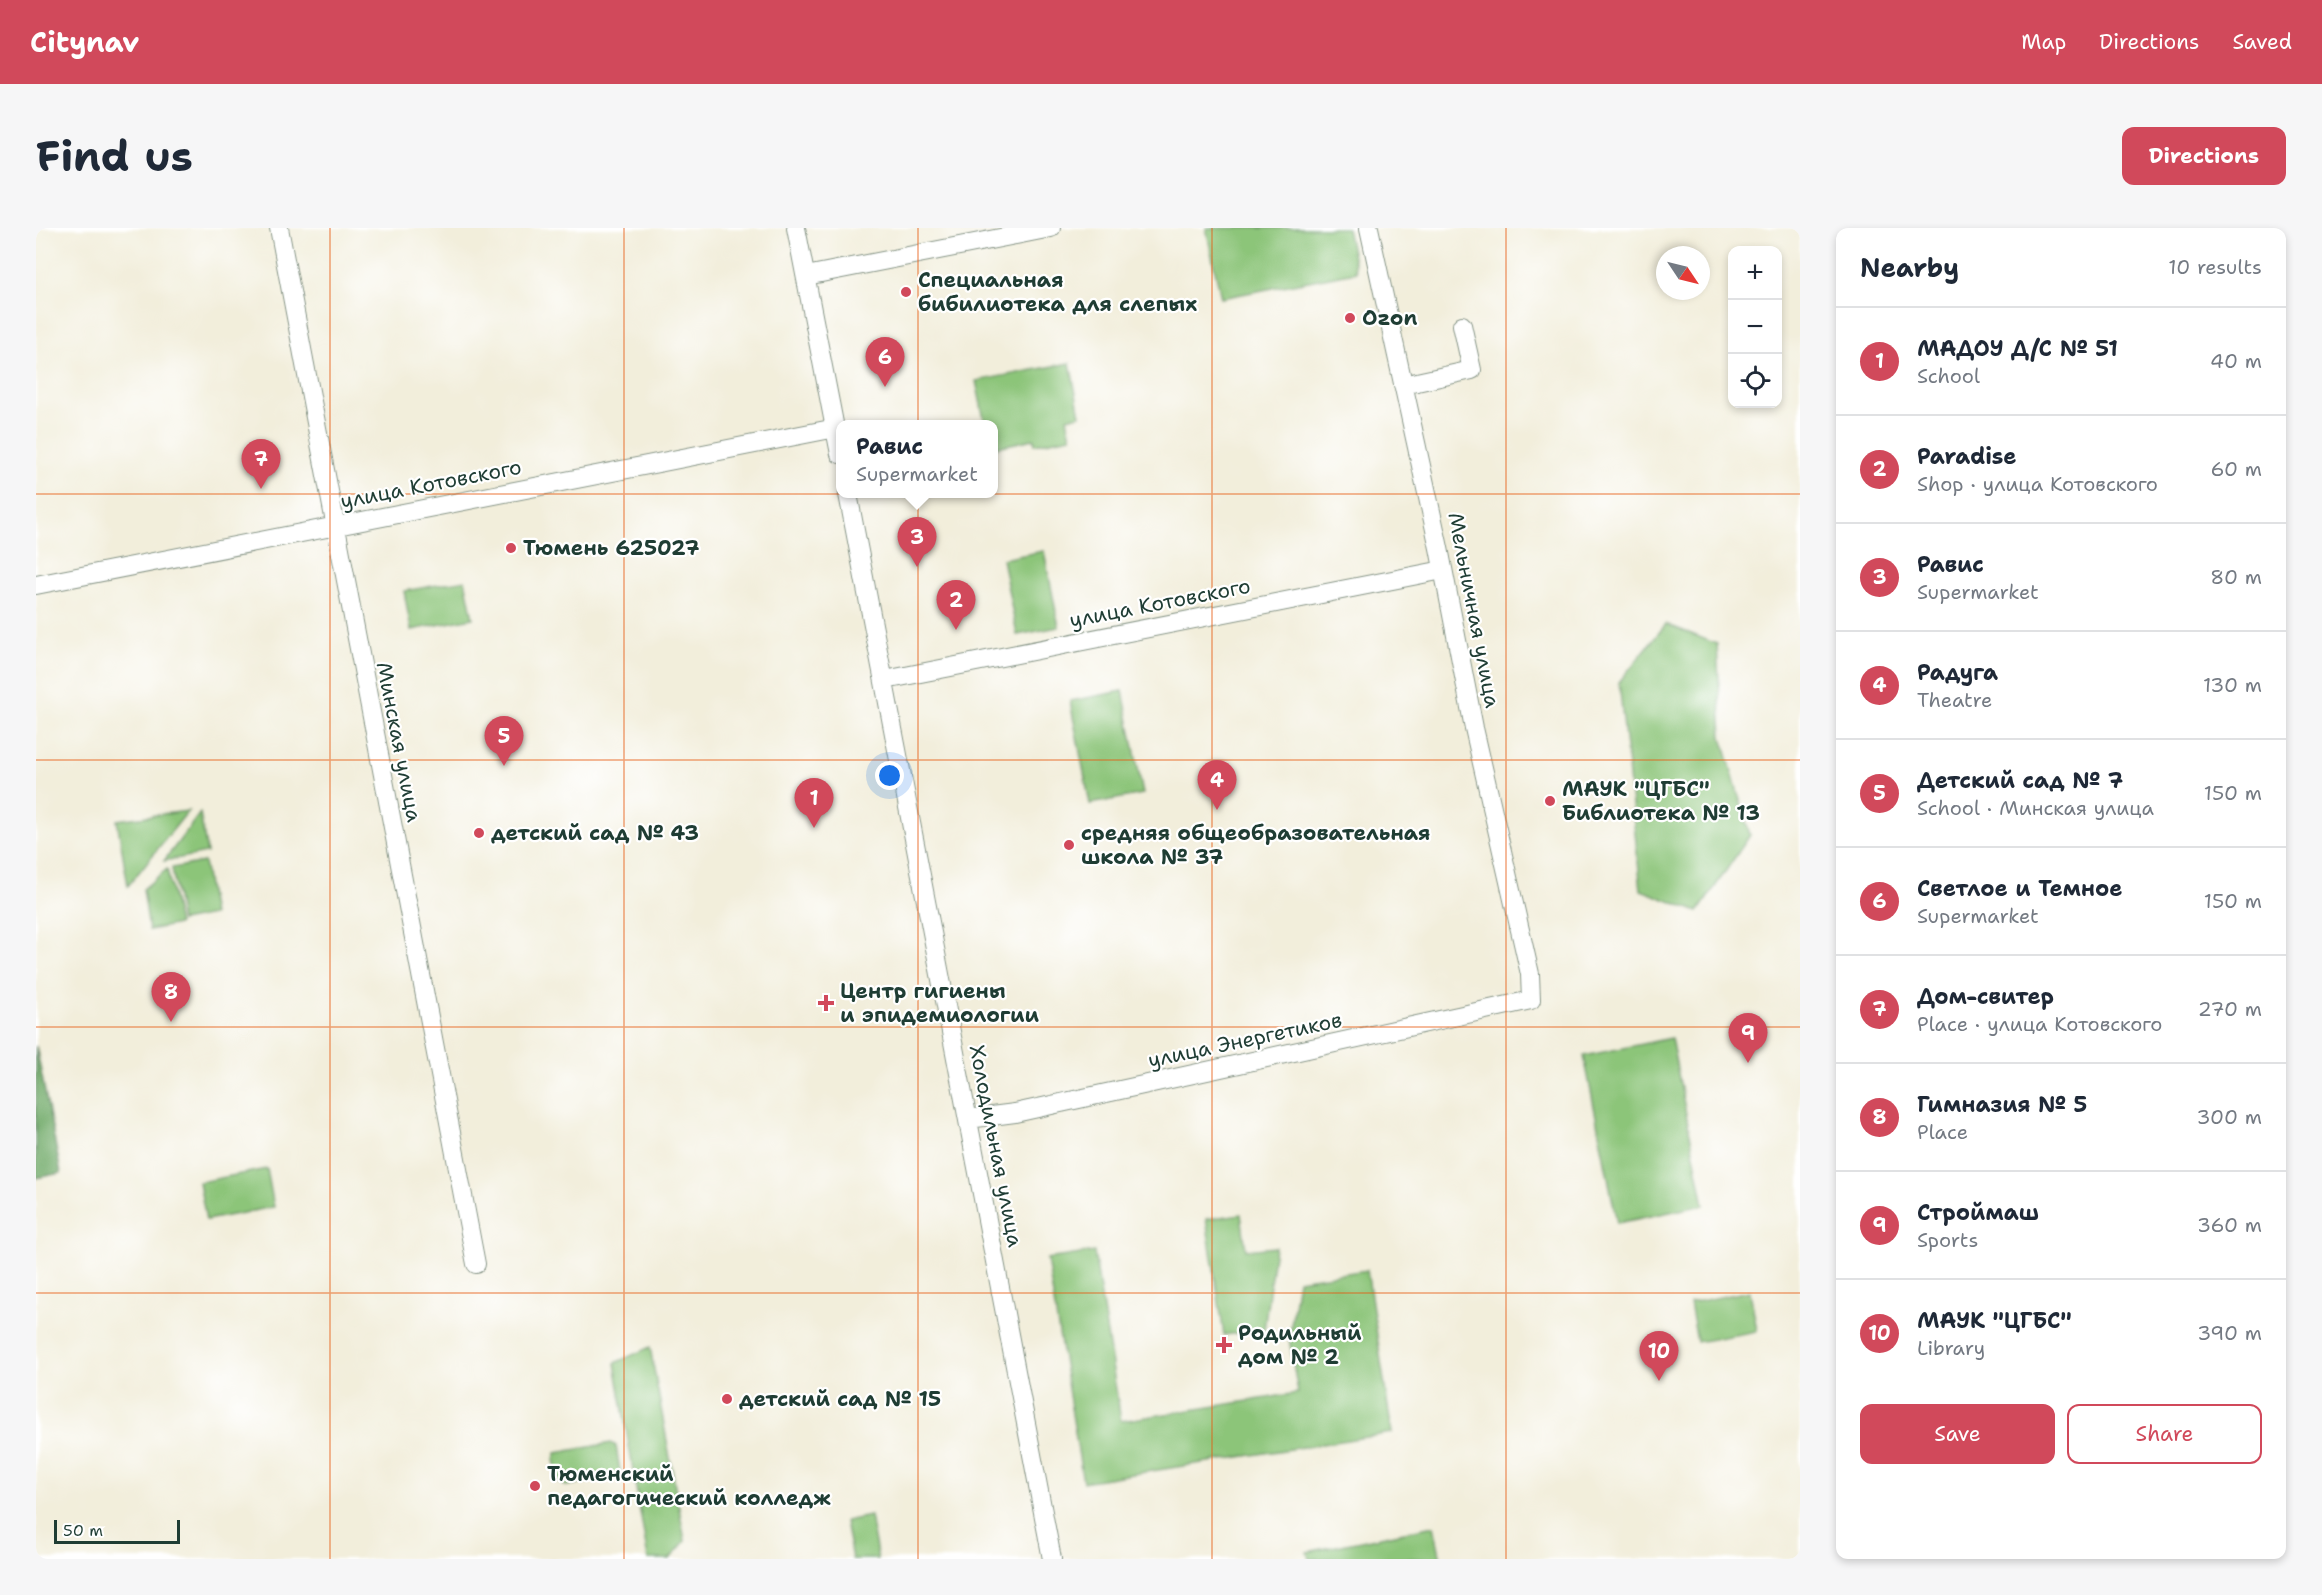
<!DOCTYPE html>
<html lang="en">
<head>
<meta charset="utf-8">
<style>
  :root { --surface:#fff; --page:#f6f6f7; --text:#1f2937; --muted:#747a83; --line:#e0e1e3; --accent:#d1495b }
  body { margin:0; font-family:"Shantell Sans",sans-serif; background:var(--page); color:var(--text) }
  .controls { position:absolute; right:18px; top:18px; display:grid; overflow:hidden; border-radius:12px; box-shadow:0 3px 9px #0003 }
  .controls button { width:54px; height:54px; display:grid; place-items:center; padding:0; border:0; border-bottom:2px solid var(--line); background:var(--surface); color:var(--text); font:30px sans-serif }
  .compass { position:absolute; left:1620px; top:18px; width:54px; height:54px; border-radius:50%; background:var(--surface); box-shadow:0 3px 9px #0003; rotate:125deg }
  .scale { position:absolute; left:18px; bottom:15px; width:126px; box-sizing:border-box; padding-left:6px; border:3px solid #1f3d34; border-top:0; font-size:16px; line-height:21px; white-space:nowrap; color:#1f3d34; -webkit-text-stroke:4px #fff; paint-order:stroke }
  .you { position:absolute; left:854px; top:548px; width:21px; height:21px; margin:-15px; border:4px solid #fff; border-radius:50%; background:#1a73e8; box-shadow:0 0 0 9px #1a73e833 }
  .badge { display:grid; place-items:center; width:39px; height:39px; border-radius:50%; background:var(--accent); color:#fff; font-size:20px; font-weight:700 }
  .pin { position:absolute; translate:-50% -50px; filter:drop-shadow(0 2px 3px #0008) }
  .pin::after { content:''; position:absolute; top:32px; width:21px; height:18px; background:inherit; clip-path:polygon(0 0,100% 0,50% 100%) }
  .popup { position:absolute; left:800px; top:192px; width:162px; height:78px; box-sizing:border-box; display:grid; place-content:center; border-radius:12px; background:var(--surface); filter:drop-shadow(0 2px 4px #0005); font-size:20px; white-space:nowrap; color:var(--muted) }
  .popup b { font-size:22px; color:var(--text) }
  .popup::after { content:''; position:absolute; left:50%; top:100%; margin-left:-12px; border:12px solid transparent; border-top-color:var(--surface) }
  .list { margin:0; padding:0; list-style:none }
  h2 { display:flex; justify-content:space-between; align-items:center; height:78px; margin:0; padding:0 24px; font-size:26px }
  h2 small { font-size:20px; font-weight:400; color:var(--muted) }
  .list li { display:grid; grid-template-columns:39px 1fr auto; gap:18px; align-items:center; box-sizing:border-box; height:108px; padding:0 24px; border-top:2px solid var(--line) }
  .list b { display:block; font-size:22px; white-space:nowrap }
  .list p { margin:0; font-size:20px; white-space:nowrap; color:var(--muted) }
  .list em { font-size:20px; font-style:normal; color:var(--muted) }
  .actions { display:flex; gap:12px; padding:18px 24px }
  .actions a { flex:1; padding:14px 0; border:2px solid var(--accent); border-radius:12px; text-align:center; font-size:21px; color:var(--accent) }
  .actions .main { background:var(--accent); color:#fff }
  .icon { flex:none; width:33px; height:33px; fill:none; stroke:currentColor; stroke-width:2; stroke-linecap:round; stroke-linejoin:round }
  .map { position:relative; flex:none; width:1764px; height:1331px; overflow:hidden; border-radius:12px }
  header { display:flex; align-items:center; gap:36px; box-sizing:border-box; height:84px; padding:0 30px; background:var(--accent); color:#fff }
  header strong { font-size:28px }
  nav { display:flex; gap:33px; margin-inline-start:auto; font-size:21px }
  .intro { display:flex; align-items:center; justify-content:space-between; box-sizing:border-box; height:144px; padding:0 36px }
  h1 { margin:0; font-size:42px }
  .button { padding:15px 27px; border-radius:12px; background:var(--accent); color:#fff; font-size:21px; font-weight:700 }
  main { display:flex; gap:36px; padding:0 36px }
  aside { flex:1; background:var(--surface); border-radius:12px; box-shadow:0 3px 9px #0003 }
  .map>svg:first-child { display:block }
  .green { fill:#8cc579; stroke:#568156; stroke-width:1.5 }
  .forest { fill:#71aa69; stroke:#48744e; stroke-width:1.5 }
  .lines { fill:none; stroke-linecap:round; stroke-linejoin:round }
  .minor-casing { stroke:#889688; stroke-width:20 }
  .minor { stroke:#fff; stroke-width:18 }
  .grid { fill:none; stroke:#e8590c; stroke-width:1.5; stroke-opacity:0.55 }
  .poi-dot { fill:#d1495b; stroke:#fff; stroke-width:2 }
  .labels { text-anchor:middle; dominant-baseline:central; stroke-width:4.5; stroke-linejoin:round; paint-order:stroke }
  .poi-label { font-size:21px; font-weight:bold; fill:#1f3d34; stroke:#fff; text-anchor:start }
  .street-label { font-size:21px; fill:#1f3d34; stroke:#fff }
</style>
</head>
<body>
<header>
<strong>Citynav</strong>
<nav><a>Map</a><a>Directions</a><a>Saved</a></nav>
</header>
<div class="intro"><h1>Find us</h1><a class="button">Directions</a></div>
<main>
<div class="map">
<svg width="1764" height="1331" viewBox="0 0 1764 1331">
  <rect width="100%" height="100%" fill="#fff"/>
  <filter id="ink" filterUnits="userSpaceOnUse"><feTurbulence type="fractalNoise" baseFrequency=".0167" numOctaves="2"/><feDisplacementMap in="SourceGraphic" scale="12" xChannelSelector="R" yChannelSelector="G"/><feConvolveMatrix kernelMatrix="1 2 1 2 8 2 1 2 1" color-interpolation-filters="sRGB"/></filter>
  <filter id="wash" filterUnits="userSpaceOnUse"><feTurbulence type="fractalNoise" baseFrequency=".008" numOctaves="4" result="noise"/><feDisplacementMap in="SourceGraphic" scale="24" xChannelSelector="R" yChannelSelector="G"/><feGaussianBlur stdDeviation="1.35" result="paint"/><feColorMatrix in="noise" values="0 0 0 0 0 0 0 0 0 0 0 0 0 0 0 0 0 1.4 0 .05"/><feComposite in="paint" operator="in"/></filter>
  <g filter="url(#wash)">
    <rect width="100%" height="100%" fill="#f2eedb"/>
    <path class="green" d="M1170 0H1311L1320 44 1185 70Z
      M1034 135 1044 187 1031 190 1035 209 999 216 998 211 961 219 958 196H949L940 153Z
      M1008 323 1023 399 981 407 966 331Z
      M429 352 437 390 375 402 368 363Z
      M1630 396 1681 416 1686 509 1714 607 1662 684 1605 662 1583 454Z
      M1087 463 1107 566 1054 576 1034 473Z
      M152 583 92 658 81 592Z
      M164 585 171 625 128 633Z
      M168 634 177 687 145 693 136 640Z
      M131 641 143 696 113 702 107 661Z
      M1635 810 1668 977 1581 995 1548 828Z
      M231 941 238 979 170 992 163 954Z
      M1205 986 1210 1022 1239 1019 1228 1102 1188 1107 1170 991Z
      M1058 1024 1085 1193 1262 1165 1253 1110 1262 1052 1331 1042 1356 1205 1047 1254 1011 1031Z
      M1714 1063 1721 1103 1661 1114 1654 1075Z
      M614 1119 649 1313 634 1331H612L579 1135Z
      M575 1215 580 1218 584 1243 580 1248 530 1258 523 1254 518 1232 520 1225Z
      M834 1288 842 1331H816L809 1293Z
      M1398 1298 1405 1331H1273L1271 1324Z"/>
    <path class="forest" d="M0 818 25 945 0 950Z"/>
  </g>
  <g filter="url(#ink)">
    <g class="lines">
      <defs>
        <path id="minor" d="M243 0 440 1036
          M760 0 804 226
          M770 48 1015 0
          M1367 157 1436 142 1426 97
          M812 266 1016 1331
          M0 357 800 200
          M849 452 1407 342
          M932 891 979 885 1495 772 1494 746 1438 500 1403 320 1333 0"/>
      </defs>
      <use href="#minor" class="minor-casing"/>
      <use href="#minor" class="minor"/>
    </g>
  </g>
  <path class="grid" d="M294 0V1331M588 0V1331M882 0V1331M1176 0V1331M1470 0V1331M0 266H1764M0 532H1764M0 799H1764M0 1065H1764"/>
  <g class="poi-dot">
    <circle cx="870" cy="64" r="6"/>
    <circle cx="1314" cy="90" r="6"/>
    <circle cx="475" cy="320" r="6"/>
    <circle cx="1514" cy="573" r="6"/>
    <circle cx="443" cy="605" r="6"/>
    <circle cx="1033" cy="617" r="6"/>
    <path d="M787 766h6v6h6v6h-6v6h-6v-6h-6v-6h6z"/>
    <path d="M1185 1108h6v6h6v6h-6v6h-6v-6h-6v-6h6z"/>
    <circle cx="691" cy="1171" r="6"/>
    <circle cx="499" cy="1258" r="6"/>
  </g>
  <g class="labels">
    <g class="poi-label">
      <text x="882" y="52">Специальная<tspan x="882" dy="24">бибилиотека для слепых</tspan></text>
      <text x="1326" y="90">Ozon</text>
      <text x="487" y="320">Тюмень 625027</text>
      <text x="1526" y="561">МАУК "ЦГБС"<tspan x="1526" dy="24">Библиотека № 13</tspan></text>
      <text x="455" y="605">детский сад № 43</text>
      <text x="1045" y="605">средняя общеобразовательная<tspan x="1045" dy="24">школа № 37</tspan></text>
      <text x="804" y="763">Центр гигиены<tspan x="804" dy="24">и эпидемиологии</tspan></text>
      <text x="1202" y="1105">Родильный<tspan x="1202" dy="24">дом № 2</tspan></text>
      <text x="703" y="1171">детский сад № 15</text>
      <text x="511" y="1246">Тюменский<tspan x="511" dy="24">педагогический колледж</tspan></text>
    </g>
    <g class="street-label">
      <text transform="translate(395 256) rotate(-11)">улица Котовского</text>
      <text transform="translate(1124 375) rotate(-11)">улица Котовского</text>
      <text transform="translate(1438 382) rotate(79)">Мельничная улица</text>
      <text transform="translate(363 514) rotate(79)">Минская улица</text>
      <text transform="translate(1209 812) rotate(-12)">улица Энергетиков</text>
      <text transform="translate(960 918) rotate(79)">Холодильная улица</text>
    </g>
  </g>
</svg>
<div class="controls">
<button>+</button>
<button>−</button>
<button><svg class="icon" aria-label="locate" viewBox="0 0 24 24"><circle cx="12" cy="12" r="6"/><path d="M12 2v4M12 18v4M2 12h4M18 12h4"/></svg></button>
</div>
<svg class="compass" viewBox="-18 -18 36 36"><path d="M0-13l5 13h-10z" fill="#e53935"/><path d="M0 13l5-13h-10z" fill="#747a83"/></svg>
<div class="scale">50 m</div>
<div class="you"></div>
<div class="pin badge" style="left:778px;top:600px">1</div>
<div class="pin badge" style="left:920px;top:402px">2</div>
<div class="pin badge" style="left:881px;top:339px">3</div>
<div class="popup"><b>Равис</b>Supermarket</div>
<div class="pin badge" style="left:1181px;top:582px">4</div>
<div class="pin badge" style="left:468px;top:538px">5</div>
<div class="pin badge" style="left:849px;top:159px">6</div>
<div class="pin badge" style="left:225px;top:261px">7</div>
<div class="pin badge" style="left:135px;top:794px">8</div>
<div class="pin badge" style="left:1712px;top:835px">9</div>
<div class="pin badge" style="left:1623px;top:1153px">10</div>
</div>
<aside>
<h2>Nearby<small>10 results</small></h2>
<ul class="list">
<li><span class="badge">1</span><div><b>МАДОУ Д/С № 51</b><p>School</p></div><em>40 m</em></li>
<li><span class="badge">2</span><div><b>Paradise</b><p>Shop · улица Котовского</p></div><em>60 m</em></li>
<li><span class="badge">3</span><div><b>Равис</b><p>Supermarket</p></div><em>80 m</em></li>
<li><span class="badge">4</span><div><b>Радуга</b><p>Theatre</p></div><em>130 m</em></li>
<li><span class="badge">5</span><div><b>Детский сад № 7</b><p>School · Минская улица</p></div><em>150 m</em></li>
<li><span class="badge">6</span><div><b>Светлое и Темное</b><p>Supermarket</p></div><em>150 m</em></li>
<li><span class="badge">7</span><div><b>Дом-свитер</b><p>Place · улица Котовского</p></div><em>270 m</em></li>
<li><span class="badge">8</span><div><b>Гимназия № 5</b><p>Place</p></div><em>300 m</em></li>
<li><span class="badge">9</span><div><b>Строймаш</b><p>Sports</p></div><em>360 m</em></li>
<li><span class="badge">10</span><div><b>МАУК &quot;ЦГБС&quot;</b><p>Library</p></div><em>390 m</em></li>
</ul>
<div class="actions"><a class="main">Save</a><a>Share</a></div>
</aside>
</main>
</body>
</html>
